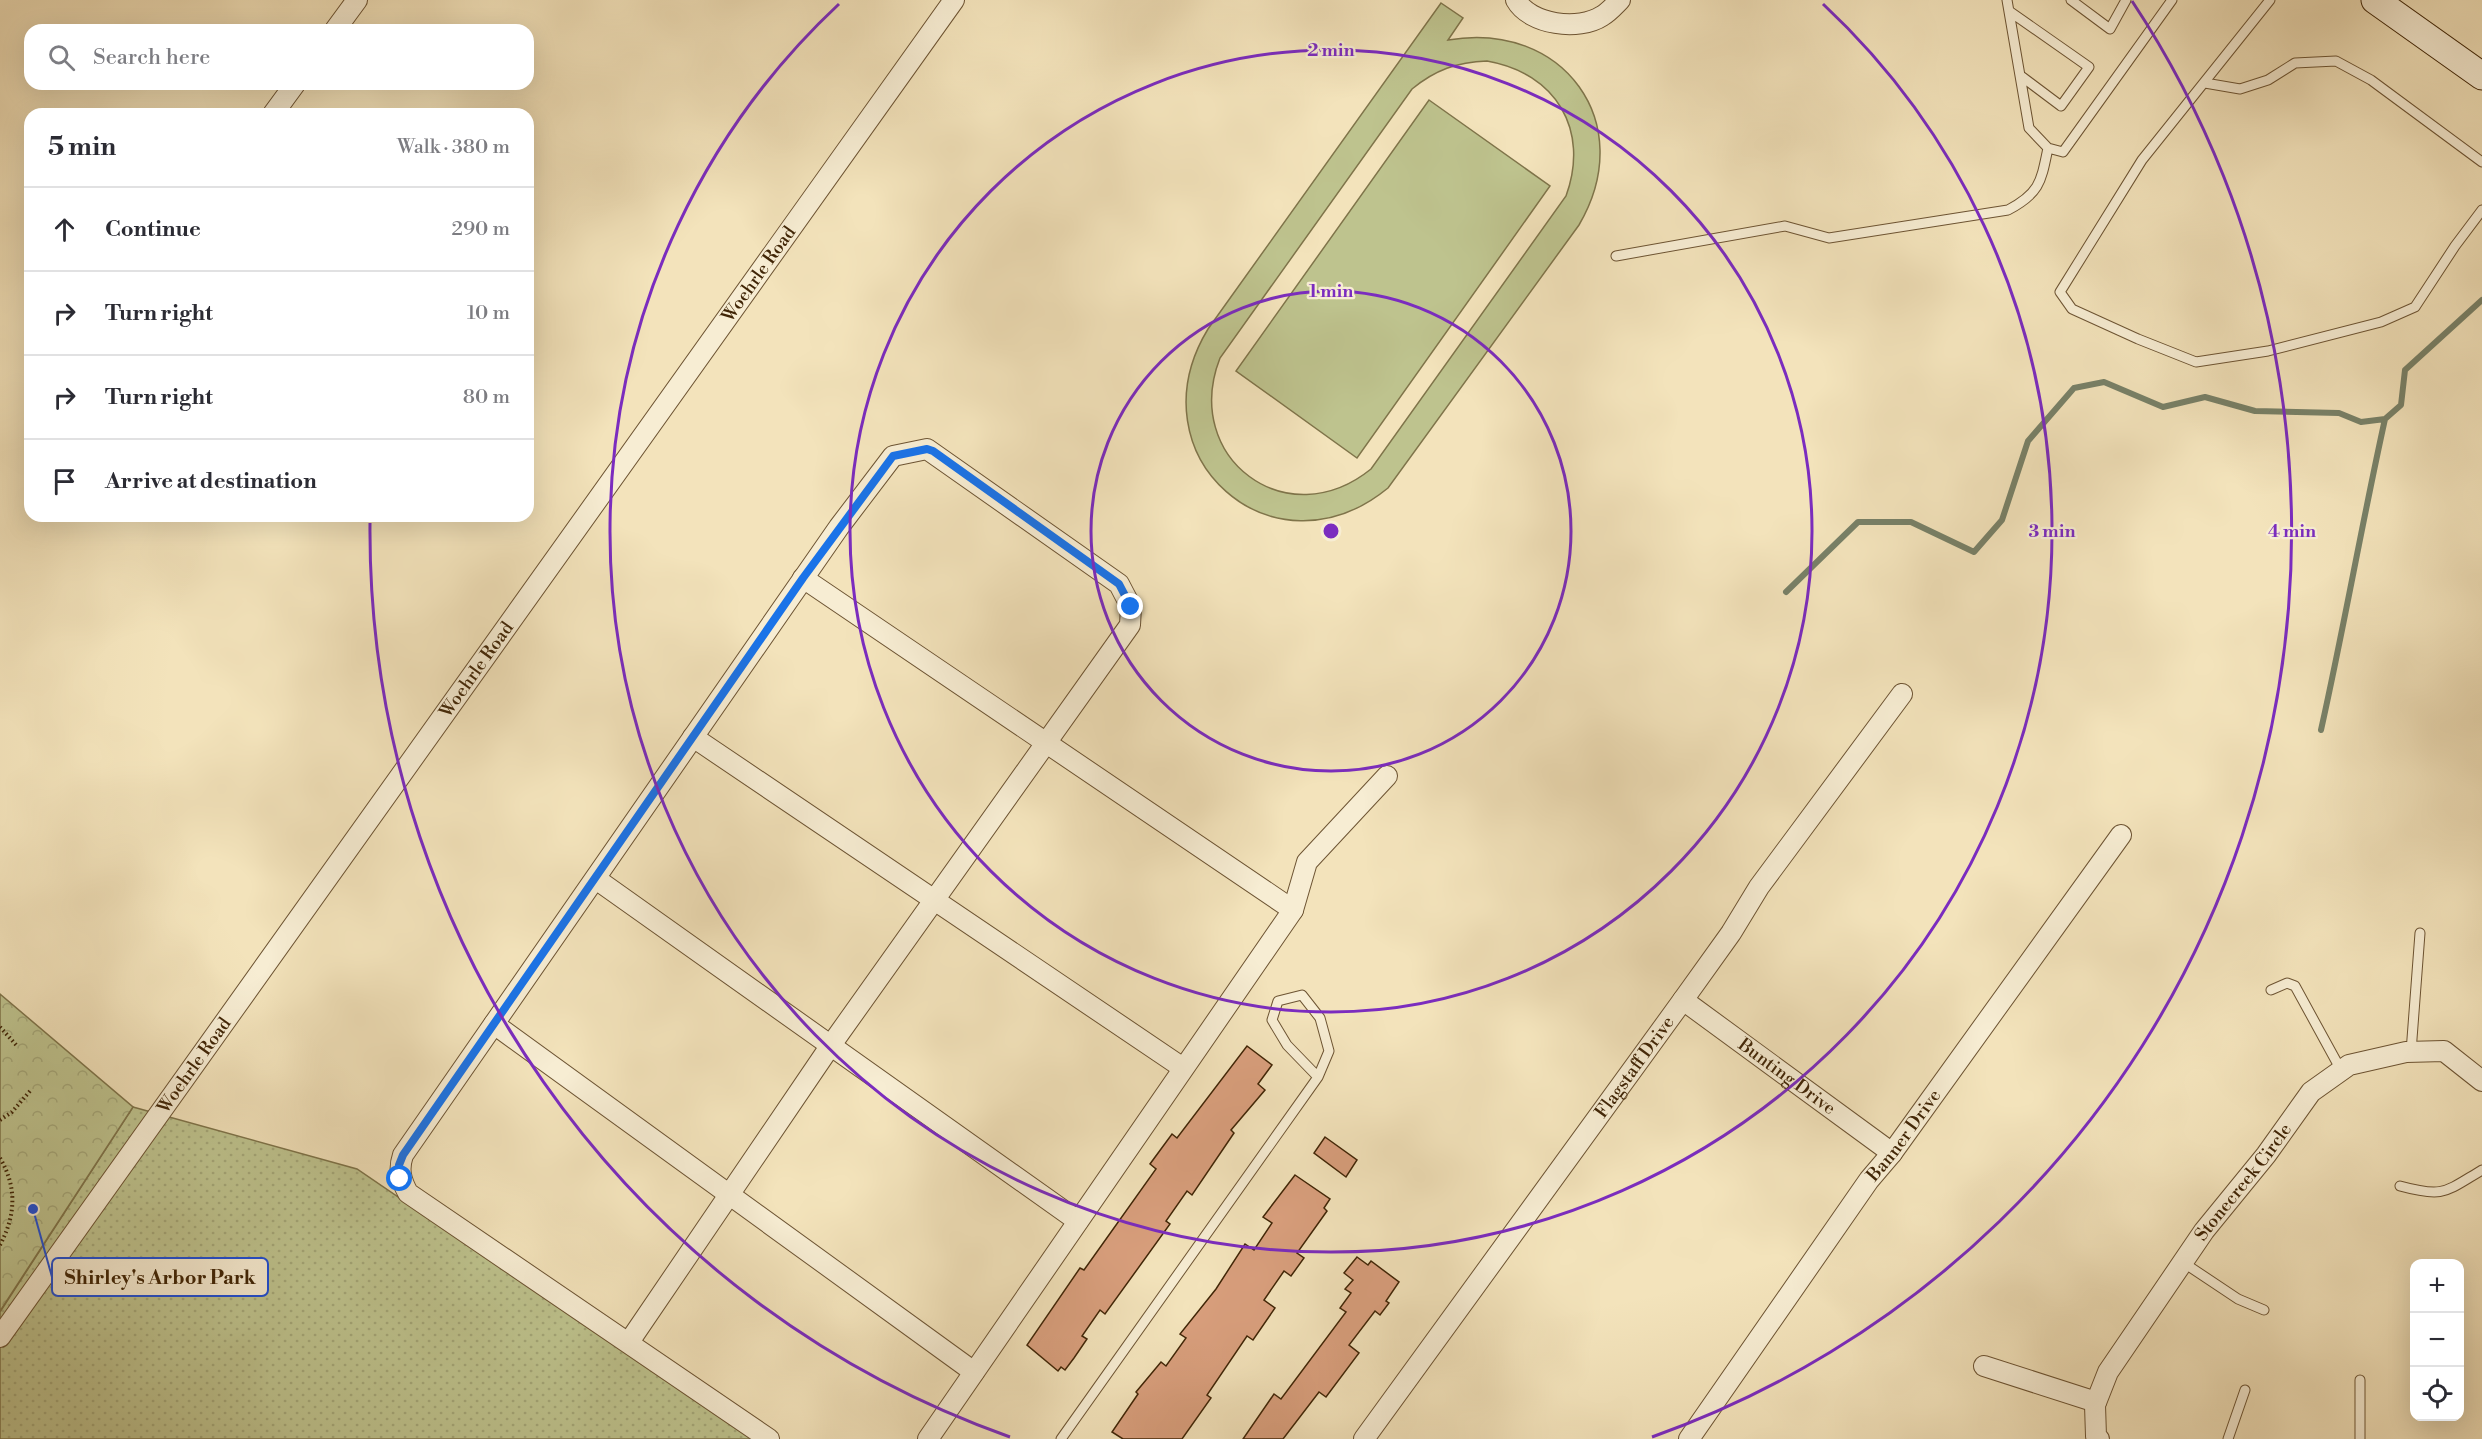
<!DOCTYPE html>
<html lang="en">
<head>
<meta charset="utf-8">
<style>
  :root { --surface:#fff; --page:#f2f2f3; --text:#2b2b33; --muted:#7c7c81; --line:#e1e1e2 }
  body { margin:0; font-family:"Libre Bodoni",serif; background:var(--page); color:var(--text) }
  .controls { position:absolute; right:18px; bottom:18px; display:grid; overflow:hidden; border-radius:12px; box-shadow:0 6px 24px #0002 }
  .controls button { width:54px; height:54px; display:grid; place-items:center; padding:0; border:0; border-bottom:2px solid var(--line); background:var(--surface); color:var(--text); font:30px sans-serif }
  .stop { position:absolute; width:18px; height:18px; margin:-14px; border:4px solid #1a73e8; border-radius:50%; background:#fff }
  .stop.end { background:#1a73e8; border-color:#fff; box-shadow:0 2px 6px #0008 }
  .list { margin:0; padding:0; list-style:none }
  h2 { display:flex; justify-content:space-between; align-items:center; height:78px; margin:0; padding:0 24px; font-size:26px }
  h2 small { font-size:20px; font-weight:400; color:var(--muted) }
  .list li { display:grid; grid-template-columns:39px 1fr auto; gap:18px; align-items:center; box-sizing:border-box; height:84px; padding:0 24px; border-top:2px solid var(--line) }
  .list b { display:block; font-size:22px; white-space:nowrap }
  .list em { font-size:20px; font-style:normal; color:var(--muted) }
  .icon { flex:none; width:33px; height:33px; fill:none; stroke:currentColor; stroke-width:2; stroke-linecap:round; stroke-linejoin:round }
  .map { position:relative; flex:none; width:2482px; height:1439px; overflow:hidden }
  .search { position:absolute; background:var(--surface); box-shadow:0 6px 24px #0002; left:24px; top:24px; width:510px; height:66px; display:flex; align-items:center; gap:15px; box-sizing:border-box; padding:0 21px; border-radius:18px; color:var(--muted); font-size:22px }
  .panel { position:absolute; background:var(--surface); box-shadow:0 6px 24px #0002; left:24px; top:108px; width:510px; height:414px; border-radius:18px }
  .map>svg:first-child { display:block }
  .grass { fill:url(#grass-dots); stroke:#7f744a; stroke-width:1.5 }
  .park { fill:url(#park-crowns); stroke:#7f744a; stroke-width:1.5 }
  .garden { fill:#bec38e; stroke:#7f744a; stroke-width:1.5; fill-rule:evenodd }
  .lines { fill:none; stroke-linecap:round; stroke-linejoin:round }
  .stream { stroke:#788168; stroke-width:6 }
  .building { fill:#d99f7d; stroke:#402506; stroke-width:1.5 }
  .lane-casing { stroke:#6d5433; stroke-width:11 }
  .street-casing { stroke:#6d5433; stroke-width:22 }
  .secondary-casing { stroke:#402506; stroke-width:29 }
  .path { stroke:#402506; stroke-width:4; stroke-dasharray:1.5 3; stroke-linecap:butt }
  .lane { stroke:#f7edd3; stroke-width:9 }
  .street { stroke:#f7edd3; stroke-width:20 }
  .secondary { stroke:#f7edd3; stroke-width:27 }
  .route { stroke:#1a73e8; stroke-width:8 }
  .ring { fill:none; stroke:#7b2cbf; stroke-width:3 }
  .labels { text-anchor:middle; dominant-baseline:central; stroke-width:4.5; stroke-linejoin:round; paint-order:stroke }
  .street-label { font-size:18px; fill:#402506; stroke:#f7edd3 }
  .centre { fill:#7b2cbf; stroke:#f7edd3; stroke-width:3 }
  .ring-label { font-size:18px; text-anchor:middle; font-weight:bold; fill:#7b2cbf; stroke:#f7edd3; stroke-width:4.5; stroke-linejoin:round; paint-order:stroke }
  .leader { fill:none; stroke:#1d4ed8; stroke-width:2 }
  .callout-dot { fill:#1d4ed8; stroke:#f7edd3; stroke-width:2 }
  .callout { fill:#f7edd3; stroke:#1d4ed8; stroke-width:2 }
  .callout-label { font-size:20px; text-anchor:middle; font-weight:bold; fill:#402506 }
</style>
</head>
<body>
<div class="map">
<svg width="2482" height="1439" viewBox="0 0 2482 1439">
  <defs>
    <pattern id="grass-dots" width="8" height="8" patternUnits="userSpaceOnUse" patternTransform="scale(1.5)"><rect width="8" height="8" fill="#bec38e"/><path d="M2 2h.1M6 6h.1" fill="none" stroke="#a4a779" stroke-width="1.8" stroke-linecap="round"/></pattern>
    <pattern id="park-crowns" width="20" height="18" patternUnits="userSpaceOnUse" patternTransform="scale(1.5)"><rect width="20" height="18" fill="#bec38e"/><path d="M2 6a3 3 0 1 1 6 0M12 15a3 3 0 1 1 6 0" fill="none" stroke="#a4a779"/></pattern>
  </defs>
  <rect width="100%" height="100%" fill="#f3e3bb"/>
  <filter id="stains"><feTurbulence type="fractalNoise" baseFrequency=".00333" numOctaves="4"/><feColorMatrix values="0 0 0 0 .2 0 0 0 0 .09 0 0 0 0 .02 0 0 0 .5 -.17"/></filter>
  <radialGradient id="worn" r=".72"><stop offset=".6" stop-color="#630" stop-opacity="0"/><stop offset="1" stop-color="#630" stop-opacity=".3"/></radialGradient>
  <path class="grass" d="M133 1107 357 1169 753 1439H0V1312Z"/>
  <path class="park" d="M0 994 133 1107 0 1311Z"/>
  <path class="garden" d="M1441 3 1463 18 1448 40C1563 20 1639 123 1579 225L1388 488C1273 582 1131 456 1208 329ZM1487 61C1556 73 1590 130 1566 196L1371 469C1287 537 1181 458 1220 358L1412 89C1435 70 1457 62 1487 61Z
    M1429 100 1550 186 1357 458 1236 371Z"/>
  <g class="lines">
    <path class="stream" d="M1786 592 1858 522H1911L1974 552 2002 520 2028 441 2074 388 2104 382 2163 407 2205 397 2255 411 2339 413 2361 422 2385 419 2401 405 2405 370 2482 300
      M2321 730C2344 627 2362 523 2385 419"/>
  </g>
  <path class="building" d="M1247 1046 1272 1065 1258 1084 1265 1090 1231 1130 1234 1133 1192 1195 1187 1191 1166 1221 1170 1224 1105 1314 1100 1310 1082 1336 1087 1339 1074 1358 1065 1370 1061 1367 1058 1371 1027 1345 1080 1268 1084 1270 1156 1169 1150 1164 1172 1134 1177 1138Z
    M1325 1137 1357 1160 1346 1177 1314 1153Z
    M1295 1175 1330 1199 1324 1208 1327 1211 1297 1253 1304 1258 1291 1276 1284 1271 1264 1300 1275 1308 1253 1340 1247 1336 1207 1395 1211 1398 1182 1439H1123L1112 1432 1138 1394 1136 1392 1161 1362 1166 1366 1186 1338 1180 1334 1216 1289 1245 1244 1254 1250 1272 1223 1263 1217Z
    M1357 1257 1368 1265 1371 1261 1399 1282 1386 1301 1389 1303 1380 1315 1375 1311 1349 1345 1359 1353 1326 1397 1319 1392 1283 1439H1243L1274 1394 1281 1399 1346 1312 1340 1308 1351 1293 1345 1289 1353 1280 1344 1273Z"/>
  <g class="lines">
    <defs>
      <path id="lane" d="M2007 0 2029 128 2048 148 2063 152 2172 0
        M2071 0 2110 29 2126 0
        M2270 0 2142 160 2060 292 2072 309 2138 339 2196 362 2268 351 2381 322 2415 307 2455 246 2482 210
        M2009 11 2089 67 2061 106 2021 76
        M2205 83 2240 89 2268 80 2295 63 2336 61 2371 80 2482 162
        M1616 256 1785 226 1829 238 2008 210C2040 193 2041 182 2048 148
        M2271 990 2287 983 2295 986 2341 1070
        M2411 1052 2420 933
        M2400 1186C2444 1198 2445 1192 2482 1170
        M2184 1263 2238 1299 2264 1310
        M1061 1439 1318 1077 1329 1051 1320 1018 1302 995 1278 1001 1272 1020 1287 1045 1318 1077
        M2228 1439 2245 1390
        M2360 1439V1380"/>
      <g id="street">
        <path d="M1516 0C1530 25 1579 31 1602 16 1609 12 1615 5 1620 0"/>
        <path d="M335 30 357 0"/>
        <path d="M273 114 295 84"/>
        <path d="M803 578 1293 910"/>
        <path d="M693 737 1183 1068"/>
        <path d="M596 879 1078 1221"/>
        <path id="s1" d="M1683 1000 1892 1153"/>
        <path d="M494 1024 974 1372"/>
        <path id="s2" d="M0 1337 954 0"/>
        <path d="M629 1342 831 1045 1130 625 1131 607 1119 584 927 449 893 456 839 527 403 1155C398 1170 401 1180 408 1193L769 1439"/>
        <path d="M1984 1366 2096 1402"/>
        <path d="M928 1439 1293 910 1307 862 1387 776"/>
        <path id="s3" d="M1364 1439 1683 1000 1731 933 1759 887 1902 694"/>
        <path id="s4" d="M1689 1439 1869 1180 1892 1153 2121 835"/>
        <path id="s5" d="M2099 1439 2096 1436 2095 1405 2108 1372 2204 1231 2266 1155 2311 1092 2349 1065 2406 1052 2444 1051 2482 1081"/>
      </g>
      <path id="secondary" d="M2375 0 2482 76"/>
    </defs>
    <use href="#lane" class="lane-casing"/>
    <use href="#street" class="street-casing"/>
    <use href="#secondary" class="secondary-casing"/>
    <path class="path" d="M0 1027 18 1047
      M0 1120 12 1112 30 1091
      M0 1158C17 1187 16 1215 0 1245"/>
    <use href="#lane" class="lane"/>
    <use href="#street" class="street"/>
    <use href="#secondary" class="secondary"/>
  </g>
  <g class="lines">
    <path class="route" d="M400 1179 399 1165 403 1155 803 578 893 456 927 449 933 451 1119 584 1131 607"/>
  </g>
  <g class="ring">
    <circle cx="1331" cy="531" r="240"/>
    <circle cx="1331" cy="531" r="481"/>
    <path d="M1823 4A721 721 0 1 1 839 4"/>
    <path d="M1010 1437A961 961 0 0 1 370 523M2132 1A961 961 0 0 1 1652 1437"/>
  </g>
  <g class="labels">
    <g class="street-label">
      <text stroke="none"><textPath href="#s2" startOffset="1306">Woehrle Road</textPath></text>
      <text stroke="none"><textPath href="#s2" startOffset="820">Woehrle Road</textPath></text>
      <text stroke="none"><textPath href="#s2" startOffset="334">Woehrle Road</textPath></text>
      <text stroke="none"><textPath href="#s3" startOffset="460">Flagstaff Drive</textPath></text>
      <text stroke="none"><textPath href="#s1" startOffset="129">Bunting Drive</textPath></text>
      <text stroke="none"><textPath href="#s4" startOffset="372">Banner Drive</textPath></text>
      <text stroke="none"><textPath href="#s5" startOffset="304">Stonecreek Circle</textPath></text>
    </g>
  </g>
  <circle cx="1331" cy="531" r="9" class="centre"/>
  <g class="ring-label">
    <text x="1331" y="56">2 min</text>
    <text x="1331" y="297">1 min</text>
    <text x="2052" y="537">3 min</text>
    <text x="2292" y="537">4 min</text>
  </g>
  <path class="leader" d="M33 1209L52 1277"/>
  <circle class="callout-dot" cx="33" cy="1209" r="6"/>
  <rect class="callout" x="52" y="1258" width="216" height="38" rx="6"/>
  <g class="callout-label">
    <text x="160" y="1284">Shirley's Arbor Park</text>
  </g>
  <rect width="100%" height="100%" filter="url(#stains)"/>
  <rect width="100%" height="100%" fill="url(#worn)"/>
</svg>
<div class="controls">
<button>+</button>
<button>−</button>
<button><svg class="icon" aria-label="locate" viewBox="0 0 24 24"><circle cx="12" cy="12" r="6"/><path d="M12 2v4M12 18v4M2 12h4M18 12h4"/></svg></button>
</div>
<div class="stop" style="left:400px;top:1179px"></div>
<div class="stop end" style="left:1131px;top:607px"></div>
<div class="search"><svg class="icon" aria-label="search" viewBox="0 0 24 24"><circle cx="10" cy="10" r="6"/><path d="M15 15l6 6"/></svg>Search here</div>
<section class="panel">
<h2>5 min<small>Walk · 380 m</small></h2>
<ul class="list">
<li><svg class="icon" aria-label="ahead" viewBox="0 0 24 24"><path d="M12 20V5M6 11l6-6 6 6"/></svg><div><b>Continue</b></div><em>290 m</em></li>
<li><svg class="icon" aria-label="right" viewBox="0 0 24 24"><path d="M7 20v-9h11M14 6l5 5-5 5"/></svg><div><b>Turn right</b></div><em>10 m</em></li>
<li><svg class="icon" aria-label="right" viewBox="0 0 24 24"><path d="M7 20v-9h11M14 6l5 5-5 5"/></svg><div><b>Turn right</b></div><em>80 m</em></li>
<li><svg class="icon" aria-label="arrive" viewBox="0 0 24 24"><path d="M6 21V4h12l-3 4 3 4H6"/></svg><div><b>Arrive at destination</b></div></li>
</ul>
</section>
</div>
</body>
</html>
